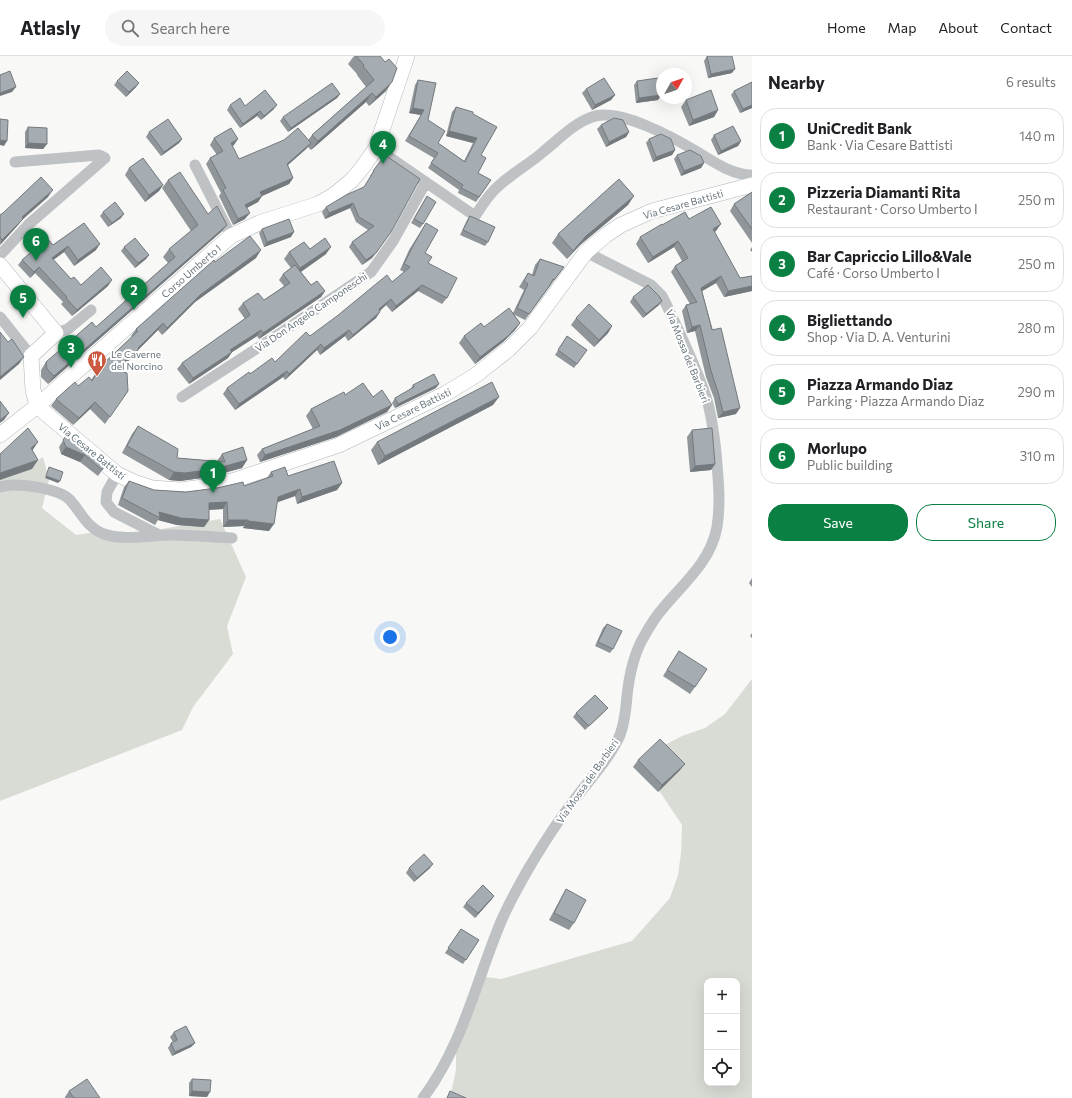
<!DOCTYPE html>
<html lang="en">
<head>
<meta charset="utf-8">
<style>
  :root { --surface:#fff; --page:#f6f6f6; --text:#202124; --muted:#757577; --line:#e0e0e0; --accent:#0b8043 }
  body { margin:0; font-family:Commissioner,sans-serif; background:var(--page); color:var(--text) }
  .controls { position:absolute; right:12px; bottom:12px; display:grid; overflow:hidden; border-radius:8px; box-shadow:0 4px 16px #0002 }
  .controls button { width:36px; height:36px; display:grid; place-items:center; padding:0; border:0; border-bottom:1px solid var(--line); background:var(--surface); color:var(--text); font:20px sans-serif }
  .compass { position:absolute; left:656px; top:12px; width:36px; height:36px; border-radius:50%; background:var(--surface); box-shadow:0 4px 16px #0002; rotate:50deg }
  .you { position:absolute; left:390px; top:581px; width:14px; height:14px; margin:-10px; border:3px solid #fff; border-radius:50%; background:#1a73e8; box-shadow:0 0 0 6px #1a73e833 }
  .badge { display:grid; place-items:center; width:26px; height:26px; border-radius:50%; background:var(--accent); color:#fff; font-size:13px; font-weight:700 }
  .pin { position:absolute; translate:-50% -33px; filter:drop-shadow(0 1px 2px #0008) }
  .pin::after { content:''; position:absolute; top:21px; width:14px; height:12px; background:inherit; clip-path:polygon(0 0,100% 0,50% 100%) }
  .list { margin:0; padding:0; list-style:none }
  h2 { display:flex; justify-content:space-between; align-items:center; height:52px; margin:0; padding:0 16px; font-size:17px }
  h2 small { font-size:13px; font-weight:400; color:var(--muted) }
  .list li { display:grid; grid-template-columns:26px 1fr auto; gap:12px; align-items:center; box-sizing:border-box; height:56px; margin:0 8px 8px; padding:0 8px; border:1px solid var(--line); border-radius:16px }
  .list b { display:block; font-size:15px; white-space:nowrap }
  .list p { margin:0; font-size:13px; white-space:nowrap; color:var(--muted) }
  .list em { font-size:13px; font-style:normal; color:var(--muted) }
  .actions { display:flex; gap:8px; padding:12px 16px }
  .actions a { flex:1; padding:9px 0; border:1px solid var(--accent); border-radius:16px; text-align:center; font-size:14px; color:var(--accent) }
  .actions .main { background:var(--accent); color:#fff }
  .icon { flex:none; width:22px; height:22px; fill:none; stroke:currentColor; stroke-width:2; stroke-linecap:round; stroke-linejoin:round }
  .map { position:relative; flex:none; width:752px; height:1042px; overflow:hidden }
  header { display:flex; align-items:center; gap:24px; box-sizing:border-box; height:56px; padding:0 20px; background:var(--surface); border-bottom:1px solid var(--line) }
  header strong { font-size:19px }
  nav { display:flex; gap:22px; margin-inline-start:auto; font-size:14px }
  .search { width:280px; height:36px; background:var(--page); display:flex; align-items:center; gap:10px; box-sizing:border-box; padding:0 14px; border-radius:22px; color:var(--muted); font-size:15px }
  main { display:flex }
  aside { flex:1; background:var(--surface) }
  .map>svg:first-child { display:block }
  .green { fill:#d8dcd5; fill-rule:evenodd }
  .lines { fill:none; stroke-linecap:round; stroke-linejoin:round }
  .secondary-casing { stroke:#b0b6ba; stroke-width:16 }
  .street { stroke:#bec2c5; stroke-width:11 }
  .secondary { stroke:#fff; stroke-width:15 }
  .wall { fill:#8f9599 }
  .shaded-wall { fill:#74797d }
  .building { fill:#a6adb2; stroke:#74797d }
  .labels { text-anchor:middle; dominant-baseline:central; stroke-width:4; stroke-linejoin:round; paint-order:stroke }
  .street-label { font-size:10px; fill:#66747d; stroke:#fff }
  .poi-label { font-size:10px; fill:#66747d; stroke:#fff; text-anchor:start }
</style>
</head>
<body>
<header>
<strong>Atlasly</strong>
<div class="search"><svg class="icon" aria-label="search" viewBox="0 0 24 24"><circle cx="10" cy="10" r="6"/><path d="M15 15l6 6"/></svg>Search here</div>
<nav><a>Home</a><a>Map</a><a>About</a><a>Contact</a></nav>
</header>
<main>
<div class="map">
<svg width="752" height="1042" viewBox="0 0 752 1042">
  <rect width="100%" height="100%" fill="#f8f8f6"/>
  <path class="green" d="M43 401 49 424 42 452 76 479 103 475 133 478 220 463 246 521 227 570 233 598 193 651 182 674 0 745V413L24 414Z
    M752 623V1042H448L451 1037 456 1014V988L479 920 501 923 632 885 670 842 678 819 681 797 682 769 638 703 682 680 705 672 725 658ZM707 925H737V1027H707Z"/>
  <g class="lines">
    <defs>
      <path id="secondary" d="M0 209 56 277 31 300 33 334 37 350
        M37 350 117 418 136 427 152 432 180 434 211 430 235 424 339 389 445 338 476 319 509 293 530 272 586 196 606 179 621 169 652 155 752 129
        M0 379 37 350 231 180 259 167 318 148 334 139 352 124 362 112 376 92 407 0"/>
    </defs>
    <use href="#secondary" class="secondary-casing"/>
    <path class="street" d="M376 92 475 160C480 153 484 146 489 140 503 122 526 111 543 96 558 84 574 67 592 61 619 51 676 83 699 97 715 107 733 119 752 119
      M195 109 231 180
      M0 199 29 168 105 102 99 99 15 106
      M0 261 31 300
      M56 277 68 273 91 254
      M182 341 279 278 371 216 393 185 426 126
      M117 418 107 436 106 446 114 456 159 479
      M0 431C15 426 59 432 70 444 81 456 87 472 104 478 123 485 150 479 171 479 191 479 212 481 232 482
      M423 1042C461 992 475 930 498 873 505 854 516 835 526 817 540 793 555 769 572 747 588 725 609 704 620 679 625 666 626 653 627 640 629 621 633 601 642 584 648 573 655 561 664 551 684 527 711 505 717 471 721 446 718 421 716 396 714 379 712 361 707 344 697 312 681 280 667 250L662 240 651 229 586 196"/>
    <use href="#secondary" class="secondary"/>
  </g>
  <path class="wall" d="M354 0H380L386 35 369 50 366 46 311 94 308 91 306 93 288 109 293 122 289 128 262 140 258 146 247 152 245 163 233 169 219 140 221 137 206 108 210 102 217 99 210 89 214 82 234 89 232 90 239 103 308 84 312 79 366 31 357 19V18L348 8Z
    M707 0 732 17 708 22 704 5Z
    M418 24 428 64 438 87 464 105 473 87 446 80 452 56 456 51 473 58 481 99 478 117 491 124 476 146 458 137 459 134 428 112 434 102 405 85 421 59 409 57 415 29Z
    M117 25 139 27 136 31 126 41 114 29Z
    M637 25 661 39 658 44 636 47 634 29Z
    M752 26V52L740 57 731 39 734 35Z
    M586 33 615 39 611 44 592 54 582 37Z
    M340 38 337 42 288 76 280 65 283 61Z
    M686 44 718 54 714 61 689 70 681 51Z
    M230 49 245 50 274 53 261 64 257 60 240 72 227 54Z
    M601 69 629 76 626 81 606 91 597 73Z
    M28 71 47 88 43 93 25 92V76Z
    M149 76 182 83 179 87 161 100 146 81Z
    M714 79 741 85 738 90 718 99 711 84Z
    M649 83 675 94 672 99 653 106 646 87Z
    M385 99 391 176 372 202 362 209 349 191 352 186 368 174 356 166 350 152 325 163 322 156 326 151 364 131 371 121 370 120Z
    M677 99 704 107 701 112 681 120 674 103Z
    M129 112 163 129 159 135 145 146 125 119Z
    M168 124 208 158 227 169 221 176 48 328 41 321V314L46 306 96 271 168 207 163 201 169 193 191 175 162 132Z
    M752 136V187L730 155 734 148Z
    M427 140 423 168 420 172 411 167Z
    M48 141 23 163 18 169 0 189V159Z
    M628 149 580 189 567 203 552 187 558 178Z
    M103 156 121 162 108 171 100 160Z
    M470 160 488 186 485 190 460 179 467 164Z
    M689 163 716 175 714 176 740 222 752 220V235L724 241 716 227 702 235 736 358 718 362 714 342 706 321 695 275 687 277 682 255 686 249 690 248 671 216 675 210 682 205 674 191 648 207 636 188 640 181Z
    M84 167 96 194 74 210 64 196 53 204 71 223 81 229 108 230 72 260 61 248 63 246 35 217 30 222 18 209 22 204 53 189Z
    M426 167 425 197 428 207 447 242 442 248 418 235 392 256 386 249 380 255 376 262 348 285 345 280 320 299 317 294 285 324 283 321 235 354 223 338 227 332 250 318 275 306 310 280 392 226 404 216 400 214 409 194Z
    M262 173 291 181 264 191 259 177Z
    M124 191 149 199 146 203 135 212 121 195Z
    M752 191V196L750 194Z
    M310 193 326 198 301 216 311 229 325 235 321 241 259 283 257 280 232 296 228 302 189 328 177 313 182 307 245 263 238 253 243 247 264 244 284 230 279 224 283 218 291 212 284 203 289 196Z
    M256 202 195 246 162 279 158 274 139 293 134 300 118 314 128 335 105 368 90 353 73 369 51 350 56 343 78 330 91 324 101 310 132 281 131 280 136 273 215 206Z
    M540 203 564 211 525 264 513 258 520 267 515 274 503 286 475 308 459 287 464 280 513 257 524 234 519 231 524 223 528 217 532 219 535 209Z
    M633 241 659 249 643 262 630 246Z
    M576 262 612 270 608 277 594 291 571 269Z
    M567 280 587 294 574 312 555 299Z
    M413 329 436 332 395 352 392 347 395 342 410 334Z
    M345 339 373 341 392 349 387 356 336 381 260 406 257 399 262 393 313 373 306 360 311 353Z
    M493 349 378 409 371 394 377 386Z
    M138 370 177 402 217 405 222 398 247 404 242 412 209 421 180 425 169 424 122 397 132 378Z
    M692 374 715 408 711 414 690 416 687 381Z
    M68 377 106 409 98 420 80 406 61 398 59 391Z
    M271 416 288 420 342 427 337 434 297 448 295 440 277 446 269 475 243 472 244 470 223 471V453L209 454V464L204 471 177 469 158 464 155 469 118 449 124 431 129 425 154 434 186 436 244 430 267 422Z
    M752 522V531L749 527Z
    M607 568 613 593 610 597 595 590 603 572Z
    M752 577V582L750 580Z
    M679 595 695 631 690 638 663 620Z
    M608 652 604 656 585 674 573 661 576 657Z
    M638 704 685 708 680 714 658 736 633 711Z
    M409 812H430L414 826 406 817Z
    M566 833 574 867 569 874 549 864 562 840Z
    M494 840 491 844 475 862 463 851 466 847Z
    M461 873 479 884 463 908 445 897Z
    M174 976 195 987 191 991 172 1000 168 992 171 987 173 986 170 981Z
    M192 1023 207 1041 189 1040V1027Z
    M69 1035 100 1042H65V1041Z"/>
  <path class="shaded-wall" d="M735 13 732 17 708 22 711 18Z
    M392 26 386 35 369 50 376 41Z
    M139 27 136 31 126 41 129 36Z
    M16 31 12 36 0 40V37Z
    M372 37 366 46 311 94 318 85Z
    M340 38 337 42 288 76 291 72Z
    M615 39 611 44 592 54 595 49Z
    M661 39 658 44 636 47 639 42Z
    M277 49 274 53 261 64 264 60Z
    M752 49V52L740 57 743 53Z
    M413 52 424 54 421 59 409 57Z
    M718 54 714 61 689 70 693 64Z
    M260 55 257 60 240 72 243 68Z
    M449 75 477 82 473 87 446 80Z
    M629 76 626 81 606 91 609 86Z
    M182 83 179 87 161 100 164 96Z
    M238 83 234 89 227 93 231 87Z
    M0 84 7 85 4 90 0 89Z
    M741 85 738 90 718 99 721 95Z
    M28 87 47 88 43 93 25 92Z
    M311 87 306 93 282 114 287 108Z
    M675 94 672 99 653 106 656 101Z
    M704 107 701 112 681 120 684 115Z
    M293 122 289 128 262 140 258 146 241 155 245 149 260 136Z
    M163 129 159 135 145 146 149 139Z
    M53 134 48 141 23 163 18 169 0 189 2 184 22 161Z
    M634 140 628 149 580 189 567 203 573 195 586 180Z
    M353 147 350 152 325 163 329 157Z
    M250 157 245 163 233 169 238 163Z
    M124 158 121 162 108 171 112 167Z
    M721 168 716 175 709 179 713 173Z
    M227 169 221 176 48 328 54 320Z
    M294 176 291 181 264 191 267 186Z
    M678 185 674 191 648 207 653 201Z
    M100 188 96 194 74 210 78 204Z
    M68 190 64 196 48 208 52 202Z
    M331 191 326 198 296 219 300 212Z
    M261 194 256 202 195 246 162 279 167 272 200 239Z
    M376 197 372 202 362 209 366 204Z
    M149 199 146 203 135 212 138 207Z
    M39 211 35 217 30 222 34 216Z
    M721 220 716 227 697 238 701 232Z
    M112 224 108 230 72 260 77 254Z
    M422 229 418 235 392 256 396 250Z
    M752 230V235L724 241 728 235Z
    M325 235 321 241 259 283 263 277Z
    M391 243 386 249 375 259 379 253Z
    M662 245 659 249 643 262 646 258Z
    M380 256 376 262 348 285 353 279Z
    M163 267 158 274 139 293 134 300 110 320 115 313Z
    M520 267 515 274 503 286 475 308 480 301Z
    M700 269 695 275 687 277 692 271Z
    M612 270 608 277 594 291 599 284Z
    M261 274 257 280 226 300 230 294Z
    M349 274 345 280 320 299 324 292Z
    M321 288 317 294 285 324 289 318Z
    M232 296 228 302 189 328 193 322Z
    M24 301 19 308 0 324V321Z
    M287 315 283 321 235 354 239 348Z
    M439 328 436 332 395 352 398 348Z
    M499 341 493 349 378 409 385 400Z
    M95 346 90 353 73 369 79 362Z
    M392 349 387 356 336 381 260 406 265 399Z
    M740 352 736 358 718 362 723 356Z
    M9 357 4 364 0 367V364Z
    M38 386 32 395 31 392Z
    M66 391 85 399 80 406 61 398Z
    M38 404 32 413 0 424V417Z
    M247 404 242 412 209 421 180 425 169 424 174 416Z
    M715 408 711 414 690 416 695 410Z
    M46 420 60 425 58 427 45 422Z
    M342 427 337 434 297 448 302 441Z
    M300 433 295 440 273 448 278 441Z
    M227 446 223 453 204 454 209 447Z
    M159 456 209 464 204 471 177 469 158 464 160 462Z
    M228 464H248L244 470 223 471Z
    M248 465 274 468 269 475 243 472Z
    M685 708 680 714 658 736 662 729Z
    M433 808 430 812 414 826 417 822Z
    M494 840 491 844 475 862 478 857Z
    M195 987 191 991 172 1000 175 996Z
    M192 1035 210 1036 207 1041 189 1040Z"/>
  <path class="building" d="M356 0H380L385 6 389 3 397 12 392 26 376 41 372 37 318 85 312 79 374 24 363 10 364 9Z
    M707 0H732L735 13 711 18Z
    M10 15 16 31 0 37V19Z
    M127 15 139 27 129 36 117 25Z
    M604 22 615 39 595 49 586 33Z
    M658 22 661 39 639 42 637 25Z
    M418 24 436 27 428 64 445 75 438 87 465 106 477 82 449 75 456 51 473 56V58L497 71 481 99 486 102 478 117 491 124 479 141 461 132 463 129 431 107 438 97 409 80 424 54 413 52Z
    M752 26V49L743 53 734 35Z
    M332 27 340 38 291 72 283 61Z
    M265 34 277 49 264 60 260 55 243 68 230 49 240 42 245 50Z
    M711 34 718 54 693 64 686 44Z
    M614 62 623 64 629 76 609 86 601 69Z
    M0 63 8 64 7 85 0 84Z
    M168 63 182 83 164 96 149 76Z
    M733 70 741 85 721 95 714 79Z
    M28 71 47 72V88L28 87Z
    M231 72 238 83 231 87 239 103 284 84 298 72 311 87 287 108 293 122 260 136 262 140 245 149 250 157 238 163 223 134 226 132 210 102 223 95 214 82Z
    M661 78 671 83 675 94 656 101 649 83Z
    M690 94 701 100 704 107 684 115 677 99Z
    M385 99 420 123 391 176 376 197 366 204 352 186 374 170 359 161 353 147 329 157 326 151 346 139 364 131 374 115H373Z
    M143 102 163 129 149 139 129 112Z
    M180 116 208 158 217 150 227 169 54 320 47 313 46 306 92 266 96 271 175 201 169 193 198 169 168 124Z
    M41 121 53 134 22 161 23 163 2 184 0 181V159L3 157Z
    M619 123 634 140 586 180 573 195 558 178Z
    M752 136V173L734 148Z
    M427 140 436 146 423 168 414 163Z
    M115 146 124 158 112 167 103 156Z
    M711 151 721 168 713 173 740 222 752 220V230L728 235 721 220 701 232 712 274 721 272 740 352 723 356 718 336 711 315 700 269 692 271 686 249 697 246 675 210 688 202 678 185 653 201 640 181 662 168V169L685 156 689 163Z
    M470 160 495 171 488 186 463 174Z
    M289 163 294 176 267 186 262 173Z
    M84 167 100 188 78 204 68 190 52 202 71 223 74 221 81 229 101 211 112 224 77 254 66 242 67 241 39 211 34 216 22 204 47 182 53 189Z
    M426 167 438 174 425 197 432 201 428 207 457 222 447 242 422 229 396 250 391 243 379 253 380 256 353 279 349 274 324 292 321 288 289 318 287 315 239 348 227 332 249 316 250 318 272 302 275 306 306 276 310 280 337 260 387 219 392 226 410 211 404 208 414 188Z
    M250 180 261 194 200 239 167 272 163 267 138 292 139 293 115 313 127 317 128 335 110 361 95 346 79 362 56 343 75 326 78 330 89 321 92 325 101 310 138 275 136 273 214 204 215 206Z
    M135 182 149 199 138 207 124 191Z
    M325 182 331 191 300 212 289 196 304 186 310 193Z
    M540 203 564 211 554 224 553 223 550 229 529 258 517 252 528 228 524 225 528 217 534 220Z
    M295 209 311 229 317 225 325 235 263 277 261 274 230 294 232 296 193 322 182 307 250 259 243 247 258 237 264 244 290 227 283 218Z
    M648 229 659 240 662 245 646 258 633 241Z
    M589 248 612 270 599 284 576 262Z
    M509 252 520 267 508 280 480 301 464 280 481 267 484 271Z
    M0 276 8 286 12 283 24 301 0 321Z
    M567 280 587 294 577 308 558 294Z
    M434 318 439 328 398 348 395 342 414 331 413 329Z
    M492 326 499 341 385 400 377 386Z
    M363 327 373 341 382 334 392 349 340 374 265 399 262 393 320 370 311 353 344 336 345 339Z
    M0 345 9 357 0 364Z
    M138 370 178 393 177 402 225 406 222 398 243 391 247 404 215 413 185 417 174 416 127 390Z
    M28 372 38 386 31 392 38 404 0 417V398Z
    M712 372 715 408 695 410 692 374Z
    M68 377 106 409 102 414 85 399 66 391 63 384Z
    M334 405 342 427 302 441 300 433 278 441 274 468 248 465V464H228L227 446 209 447V464L181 462 159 456 160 462 122 442 129 425 154 434 186 436 217 432 243 426 244 430 273 420 271 416 285 411 288 420Z
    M49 411 63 416 60 425 46 420Z
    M607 568 622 575 613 593 598 586Z
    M679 595 707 613 695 631 667 614Z
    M595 639 608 652 589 670 576 657Z
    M660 683 685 708 662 729 638 704Z
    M424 798 433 808 417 822 409 812Z
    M483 829 494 840 478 857 466 847Z
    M566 833 586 844 574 867 554 857Z
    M461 873 479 884 466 904 448 892Z
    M186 970 195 987 175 996 171 987 177 984 174 976Z
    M87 1023 100 1042H74L69 1035Z
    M192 1023 211 1024 210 1036 192 1035Z
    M450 1035 466 1042H447Z"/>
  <defs>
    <symbol id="restaurant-pin" viewBox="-11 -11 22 30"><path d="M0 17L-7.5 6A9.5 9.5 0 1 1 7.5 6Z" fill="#cc5a41" stroke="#fff"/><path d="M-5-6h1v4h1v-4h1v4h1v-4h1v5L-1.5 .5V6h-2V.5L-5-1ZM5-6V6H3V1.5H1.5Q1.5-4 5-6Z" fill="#fff"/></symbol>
  </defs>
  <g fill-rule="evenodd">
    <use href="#restaurant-pin" x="86" y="293" width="22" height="30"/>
  </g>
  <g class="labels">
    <g class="street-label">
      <text transform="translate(683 148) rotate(-16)">Via Cesare Battisti</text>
      <text transform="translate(191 215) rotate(-41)">Corso Umberto I</text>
      <text transform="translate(311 256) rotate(-34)">Via Don Angelo Camponeschi</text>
      <text transform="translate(688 300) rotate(68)">Via Mossa dei Barbieri</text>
      <text transform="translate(413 353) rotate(-26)">Via Cesare Battisti</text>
      <text transform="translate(92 395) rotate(39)">Via Cesare Battisti</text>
      <text transform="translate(587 725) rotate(-55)">Via Mossa dei Barbieri</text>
    </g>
    <g class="poi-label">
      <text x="111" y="298">Le Caverne<tspan x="111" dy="12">del Norcino</tspan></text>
    </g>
  </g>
</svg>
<div class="controls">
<button>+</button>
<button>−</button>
<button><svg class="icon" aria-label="locate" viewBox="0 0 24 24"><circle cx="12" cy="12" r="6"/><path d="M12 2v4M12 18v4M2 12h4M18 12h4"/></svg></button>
</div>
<svg class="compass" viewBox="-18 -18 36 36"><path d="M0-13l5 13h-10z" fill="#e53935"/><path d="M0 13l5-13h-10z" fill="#757577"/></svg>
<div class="you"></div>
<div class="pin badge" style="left:213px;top:437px">1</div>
<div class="pin badge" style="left:134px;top:254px">2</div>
<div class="pin badge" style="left:71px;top:312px">3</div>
<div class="pin badge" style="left:383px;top:108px">4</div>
<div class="pin badge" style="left:23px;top:262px">5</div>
<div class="pin badge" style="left:36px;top:205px">6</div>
</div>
<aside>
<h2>Nearby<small>6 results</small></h2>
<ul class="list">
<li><span class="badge">1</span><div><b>UniCredit Bank</b><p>Bank · Via Cesare Battisti</p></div><em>140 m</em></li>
<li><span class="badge">2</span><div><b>Pizzeria Diamanti Rita</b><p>Restaurant · Corso Umberto I</p></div><em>250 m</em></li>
<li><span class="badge">3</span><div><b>Bar Capriccio Lillo&amp;Vale</b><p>Café · Corso Umberto I</p></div><em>250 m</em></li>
<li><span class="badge">4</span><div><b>Bigliettando</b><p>Shop · Via D. A. Venturini</p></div><em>280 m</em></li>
<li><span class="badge">5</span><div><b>Piazza Armando Diaz</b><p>Parking · Piazza Armando Diaz</p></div><em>290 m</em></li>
<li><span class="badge">6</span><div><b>Morlupo</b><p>Public building</p></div><em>310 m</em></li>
</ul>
<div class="actions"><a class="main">Save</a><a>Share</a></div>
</aside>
</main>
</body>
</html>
